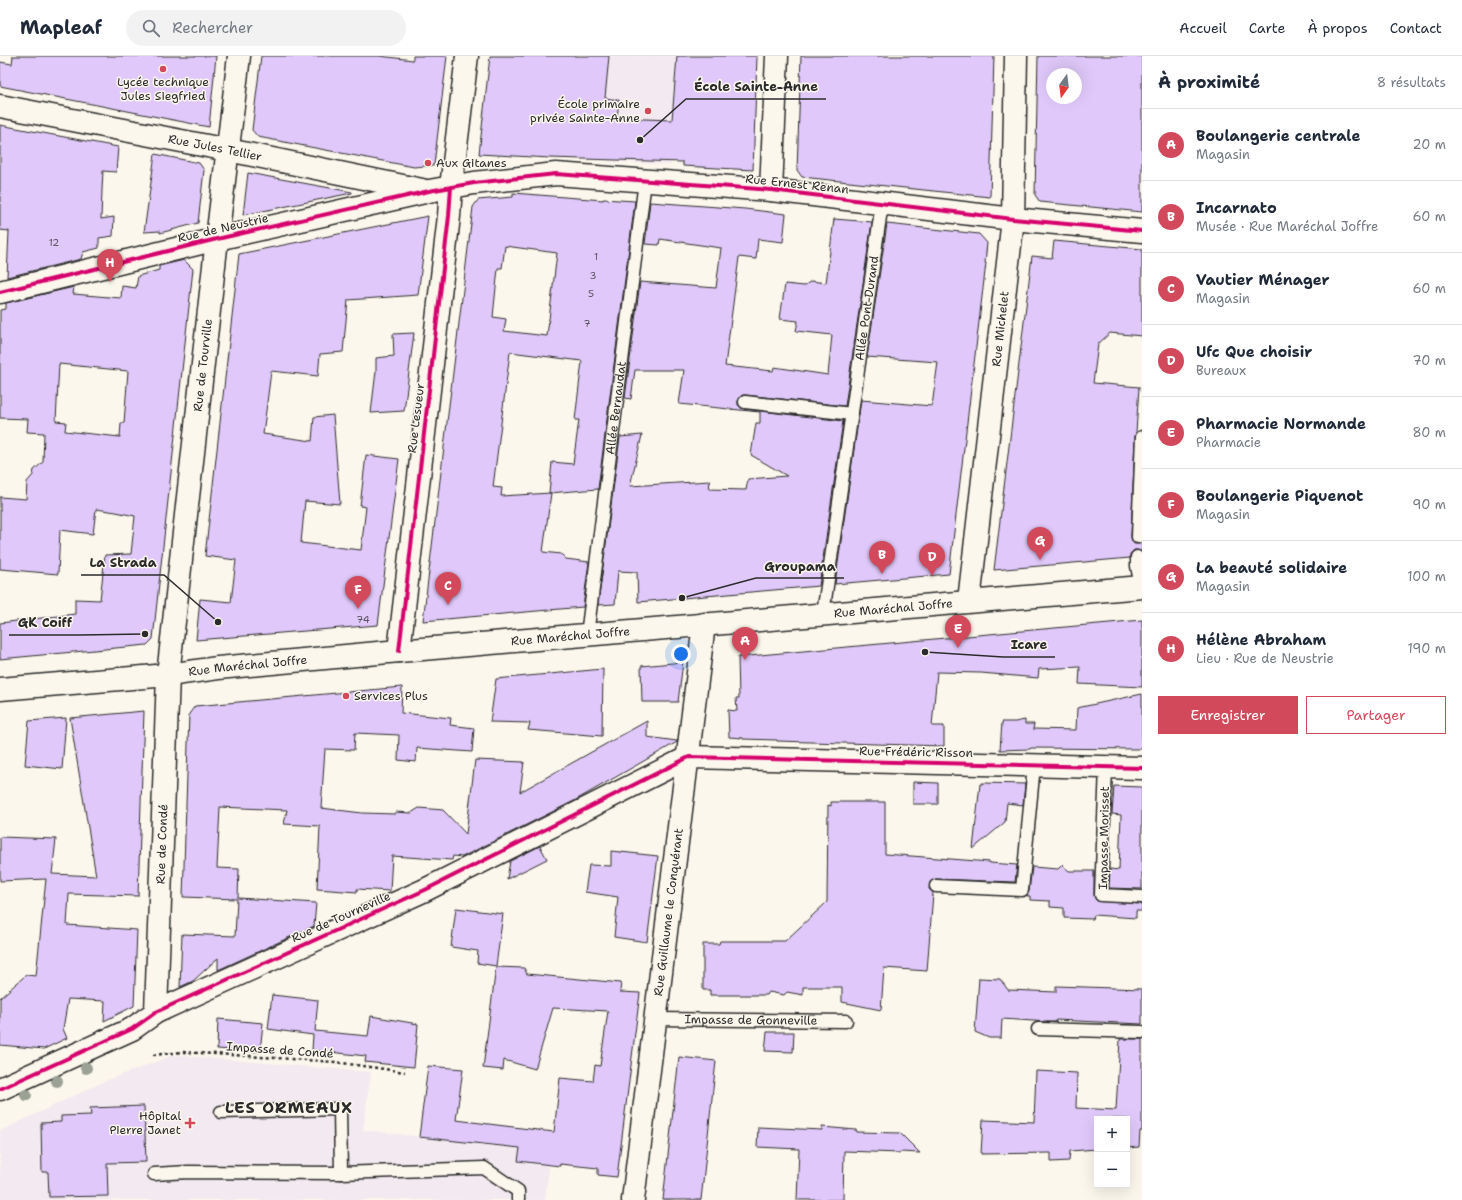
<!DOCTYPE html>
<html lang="fr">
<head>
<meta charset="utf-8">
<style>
  :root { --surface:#fff; --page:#f2f2f3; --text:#1f2937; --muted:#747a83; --line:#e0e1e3; --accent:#d1495b }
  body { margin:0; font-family:"Shantell Sans",sans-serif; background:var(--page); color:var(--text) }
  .controls { position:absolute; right:12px; bottom:12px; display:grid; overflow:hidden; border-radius:0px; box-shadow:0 4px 16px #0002 }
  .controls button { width:36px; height:36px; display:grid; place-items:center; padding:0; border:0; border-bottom:1px solid var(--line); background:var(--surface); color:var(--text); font:20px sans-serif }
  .compass { position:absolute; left:1046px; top:12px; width:36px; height:36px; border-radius:50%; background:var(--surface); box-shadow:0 4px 16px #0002; rotate:194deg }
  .you { position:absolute; left:681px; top:598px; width:14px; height:14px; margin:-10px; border:3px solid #fff; border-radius:50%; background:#1a73e8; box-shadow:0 0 0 6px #1a73e833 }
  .badge { display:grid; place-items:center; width:26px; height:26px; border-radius:50%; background:var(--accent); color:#fff; font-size:13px; font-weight:700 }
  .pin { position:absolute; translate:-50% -33px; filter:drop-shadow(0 1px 2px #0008) }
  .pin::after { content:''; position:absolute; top:21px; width:14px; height:12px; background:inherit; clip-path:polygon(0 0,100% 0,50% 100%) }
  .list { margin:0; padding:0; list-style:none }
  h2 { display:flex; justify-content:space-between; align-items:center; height:52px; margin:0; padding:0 16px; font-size:17px }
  h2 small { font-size:13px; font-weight:400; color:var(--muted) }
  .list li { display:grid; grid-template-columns:26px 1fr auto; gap:12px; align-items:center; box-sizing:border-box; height:72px; padding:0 16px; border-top:1px solid var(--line) }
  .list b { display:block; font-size:15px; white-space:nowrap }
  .list p { margin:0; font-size:13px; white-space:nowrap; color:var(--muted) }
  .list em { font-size:13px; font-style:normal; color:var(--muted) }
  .actions { display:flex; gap:8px; padding:12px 16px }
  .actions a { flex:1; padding:9px 0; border:1px solid var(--accent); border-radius:0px; text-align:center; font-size:14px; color:var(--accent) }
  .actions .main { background:var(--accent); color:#fff }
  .icon { flex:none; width:22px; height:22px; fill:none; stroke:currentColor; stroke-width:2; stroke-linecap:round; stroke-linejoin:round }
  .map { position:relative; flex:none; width:1142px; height:1144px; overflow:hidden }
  header { display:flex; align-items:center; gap:24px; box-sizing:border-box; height:56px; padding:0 20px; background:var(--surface); border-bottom:1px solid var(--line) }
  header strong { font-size:19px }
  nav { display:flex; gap:22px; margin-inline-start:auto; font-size:14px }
  .search { width:280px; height:36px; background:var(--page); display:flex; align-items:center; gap:10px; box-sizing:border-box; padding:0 14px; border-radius:22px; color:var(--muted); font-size:15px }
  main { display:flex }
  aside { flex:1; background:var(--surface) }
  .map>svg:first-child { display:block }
  .built { fill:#f3e9f0 }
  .building { fill:#e0c9fa; stroke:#2b2b2b; fill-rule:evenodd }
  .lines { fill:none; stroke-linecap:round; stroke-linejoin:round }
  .lane-casing { stroke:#2b2b2b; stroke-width:15 }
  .street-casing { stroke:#2b2b2b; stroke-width:25 }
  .secondary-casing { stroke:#2b2b2b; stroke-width:25 }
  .path { stroke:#2b2b2b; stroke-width:2.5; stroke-dasharray:3 3; stroke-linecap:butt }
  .lane { stroke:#fbf7ec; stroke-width:12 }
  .street { stroke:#fbf7ec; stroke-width:22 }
  .secondary { stroke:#fbf7ec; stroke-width:22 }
  .cycleway-casing { stroke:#fbf7ec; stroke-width:6 }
  .cycleway { stroke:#d6006c; stroke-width:4 }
  .tree { fill:#9ba194 }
  .poi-dot { fill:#d1495b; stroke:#fbf7ec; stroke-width:1.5 }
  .labels { text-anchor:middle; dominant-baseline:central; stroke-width:3; stroke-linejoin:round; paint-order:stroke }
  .number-label { font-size:10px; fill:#58525f }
  .poi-label { font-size:12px; fill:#2b2b2b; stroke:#fbf7ec; text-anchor:end }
  .street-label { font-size:12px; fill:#2b2b2b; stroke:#fbf7ec }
  .district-label { font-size:16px; font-weight:bold; letter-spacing:1px; fill:#2b2b2b; stroke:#fbf7ec }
  .leader { fill:none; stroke:#2b2b2b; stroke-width:1.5 }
  .callout-dot { fill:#2b2b2b; stroke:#fbf7ec; stroke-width:1.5 }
  .callout-label { font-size:13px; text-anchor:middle; font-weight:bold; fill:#2b2b2b; stroke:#fbf7ec; stroke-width:3; stroke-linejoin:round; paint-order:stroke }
</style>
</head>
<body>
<header>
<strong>Mapleaf</strong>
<div class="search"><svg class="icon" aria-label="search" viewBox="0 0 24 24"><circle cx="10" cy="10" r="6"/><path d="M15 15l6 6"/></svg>Rechercher</div>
<nav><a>Accueil</a><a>Carte</a><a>À propos</a><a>Contact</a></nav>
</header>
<main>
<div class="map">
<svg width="1142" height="1144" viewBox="0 0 1142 1144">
  <rect width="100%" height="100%" fill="#fbf7ec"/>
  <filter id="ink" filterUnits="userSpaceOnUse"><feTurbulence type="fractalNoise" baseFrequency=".025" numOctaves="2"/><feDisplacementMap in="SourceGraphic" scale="8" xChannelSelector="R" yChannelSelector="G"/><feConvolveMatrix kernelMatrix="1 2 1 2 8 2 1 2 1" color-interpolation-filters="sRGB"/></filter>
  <g filter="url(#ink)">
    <path class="built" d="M587 0H684L672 80 670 109 607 105 611 50 583 47Z
      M174 999 371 1016 363 1074 551 1096 545 1144H0V1075L105 1025Z"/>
    <path class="building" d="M13 0H216L209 71 0 30V6L12 8Z
      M261 0H379L413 4V0H447L434 109 414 111 258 81 252 74Z
      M490 0H609L605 42 619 44 617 62 672 64 677 0H757L753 114 683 110V106L550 102 479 98Z
      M801 0H994L990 141 802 121 797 114Z
      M1038 0H1142V156L1040 146 1035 139ZM1052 18H1076V42H1052Z
      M0 69 118 91 116 116 103 115 102 134 101 163 114 161 113 180 99 182V192L83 196 81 203 7 221 9 175 0 174Z
      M155 98 199 107 204 114 198 167 160 177V175L144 176Z
      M248 117 352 136V137L243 159Z
      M513 137 603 144V143L635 145 598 433 549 437 552 406 573 408 579 364H575L582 305 510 296 493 431 502 432 501 440 551 437 543 496 561 498 566 503 589 506 583 551 423 565 473 151 478 144 513 141ZM505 190 557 197 547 280 504 275 506 263 493 261 498 212H502Z
      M650 146 745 153 786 158 783 186 758 183 756 203 739 201 725 310 773 315 774 311 828 319 832 279 796 275 798 265 780 263 785 228 804 230 811 225 826 227 834 163 872 166 845 350 746 339H742L738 345V349L744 353 843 365 819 530 638 546 637 516 618 515 615 548 598 549 620 381 642 379 630 430 710 425 709 433 746 434 748 423 787 420 751 399 756 367H760V356L679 348 684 314H635L631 343 625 342 640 226 716 232 721 192 660 183 659 189 645 188Z
      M428 160 418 239 348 244 343 296 320 298 318 320 271 315 269 331 263 378 312 385 314 361 333 359 340 448 305 445 301 487 361 494 366 451 360 450 366 399 399 403 378 569 196 584 200 543 231 546 236 504 205 500 239 198Z
      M887 168 979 178 987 187 985 207H986L949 518 835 528 861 344 932 350 938 306 867 301Z
      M1054 185 1142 193V280L1110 277 1098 288 1093 327 1139 331 1136 376 1135 381 1131 481 1132 485 1134 488H1138L1142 487V496L1137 494H1134L1130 498V502L994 514 1032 200 1052 202Z
      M184 204 193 213 153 583 147 589 0 603V567L75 558V543L100 544 105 499 131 498 135 460 116 456 96 453 93 478 60 474 58 518 0 513V441L26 443 27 426 33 419 34 414 43 406 44 377 27 376 28 363 0 362V254L6 253V247L74 231 73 238 121 242 122 230 136 232 138 220 159 214V210ZM59 308 128 315 124 367H121L120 381 65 375 66 366 56 365Z
      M414 277 404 355 371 357 376 315V302L394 300 393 278Z
      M1142 564V631L1079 628 1080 611 1039 613 1038 622 981 617 937 616 932 670H944V690L777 685V684L743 683V682L729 681 728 654 737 655 736 642H739L738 601Z
      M683 606 678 646H642L641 610Z
      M603 613 602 680 528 674 530 667 490 666 496 623Z
      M402 631 401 657 451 662 450 669 474 672 472 696 417 692 416 706 398 704 399 679 355 677 354 694 325 693 321 752 362 757 395 758V756L411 757 419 752 443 754 466 778 475 704 524 706 520 736 647 665V681L677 685V686L574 745 462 801 453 800 452 804 392 800 390 835 357 833V836L317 833 320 770 284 768 287 754 220 751 217 812 239 813 238 842 316 847 314 870 218 914V902L193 925 180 931 182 878 235 880 237 843 183 841 189 658 195 650Z
      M1142 638V693L1031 692 1030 693 1000 694 1002 666H1015L1025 664V668H1034L1033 673 1076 674 1077 652Z
      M144 655 138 840 69 838 67 869 137 874 134 950 104 965 105 945 68 943 63 973 67 982 44 993 0 989V942L26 919 36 920 46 823 0 825V781L56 783 52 818 96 820 70 662Z
      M66 662 62 713 25 709 29 665Z
      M913 726 938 727V748H913Z
      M982 727 1025 728 1023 749 1007 747 1005 766 973 793 980 728H982Z
      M1114 730 1142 731V833L1109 832 1110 813 1119 814 1121 759 1112 758Z
      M831 746H885V798L990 806V807L1017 809 1015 826 936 823 930 826 929 833 933 837 927 915 884 912 881 954 842 946V931H803V939L787 936 784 939 769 936 767 939H710V934H703V888H719L720 885H785L827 846 828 749 831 750Z
      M540 790 547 803 507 823 510 805Z
      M611 795 658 800 647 886 614 881 618 841 585 836 589 809 611 810Z
      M1062 809 1069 815H1094V839L1097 845 1142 848V855H1136V862L1094 859 1093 863 1064 862V852L1050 851V845L1030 844V840H1027L1029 835 1032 811 1058 813Z
      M456 852 503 858 496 910 477 907 478 895 451 891Z
      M496 911 524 912 527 918 621 927 620 936 640 937 617 1121 598 1119V1112L560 1108V1110L518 1105 520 1092 419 1081 428 1010 463 1013 456 1064 554 1076 560 1022 593 1025 595 1009 600 1010 608 955 553 952 535 1013 504 1004 503 1014 483 1012Z
      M979 922 1000 923 1008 934 1056 936V930L1142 933V968L1056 964V966H1049L1002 963 1001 982H989L975 976Z
      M272 939 318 944 315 975 368 980 371 960 418 968 414 1011 365 1006 366 1000 312 994 313 979 268 973Z
      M218 963 263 967 260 996 217 993Z
      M767 976H794L793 996 765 995Z
      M1120 983H1142V1075H1140L1139 1091 1127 1092V1063H1097V1093L1070 1095 1069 1105 1051 1106V1097L981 1098 983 1064 1034 1066 1036 1015 1077 1017 1076 1052 1116 1054Z
      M679 1001 716 1005 701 1144H663Z
      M144 1050 146 1106 107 1107 108 1140 49 1141 48 1116H42L41 1067 61 1066V1060L91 1059 90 1052Z
      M758 1071 822 1074V1071L856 1074 857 1076 900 1077 920 1097 900 1096V1097L844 1095 843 1144H797L799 1093 757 1091Z"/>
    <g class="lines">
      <defs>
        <g id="lane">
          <path d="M745 346 852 358"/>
          <path d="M1138 481 1142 381"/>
          <path d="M1137 501V510L1141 531"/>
          <path id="s1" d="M823 558 882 147"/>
          <path id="s2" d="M587 579 645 125"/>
          <path d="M1106 711 1101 839 1142 841"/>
          <path d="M936 830 1022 834 1034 709"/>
          <path id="s3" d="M655 963 846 965"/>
          <path d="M1038 973 1142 976"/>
          <path d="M221 1056 340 1053 341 1117"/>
          <path d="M154 1118 188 1116 341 1117 484 1112 518 1135V1144"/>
        </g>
        <g id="street">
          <path id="s4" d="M0 50 228 94 422 134"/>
          <path d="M771 134 777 0"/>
          <path d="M0 236 217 183 429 135 474 127 556 118 771 134 1013 163 1142 175"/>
          <path id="s5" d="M969 545 1013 163 1016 0"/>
          <path d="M399 595 449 160 451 131 467 0"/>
          <path id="s6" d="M156 956 168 619 217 183 239 0"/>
          <path d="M0 1033 132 973 156 956 425 834 689 701 1142 712"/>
          <path id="s7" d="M633 1144 704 568"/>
        </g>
        <g id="secondary">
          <path id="s8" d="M0 633 168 619 218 612 399 595 1142 531"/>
        </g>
      </defs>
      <use href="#lane" class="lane-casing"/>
      <use href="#street" class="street-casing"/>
      <use href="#secondary" class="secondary-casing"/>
      <path class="path" d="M153 999 183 996 247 1000 335 1006 405 1016"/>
      <use href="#lane" class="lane"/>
      <use href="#street" class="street"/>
      <use href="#secondary" class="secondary"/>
      <defs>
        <path id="cycleway" d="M0 236 217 183 429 135 474 127 556 118 771 134 1013 163 1142 175
          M399 595 449 160 451 131
          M0 1033 132 973 156 956 425 834 689 701 1142 712"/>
      </defs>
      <use href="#cycleway" class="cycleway-casing"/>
      <use href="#cycleway" class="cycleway"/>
    </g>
    <g class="tree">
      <circle cx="86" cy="1012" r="6"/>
      <circle cx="57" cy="1025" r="6"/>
      <circle cx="26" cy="1039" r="6"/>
    </g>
  </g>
  <g class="poi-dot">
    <circle cx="163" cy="13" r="4"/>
    <circle cx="648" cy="55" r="4"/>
    <circle cx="428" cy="107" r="4"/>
    <circle cx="346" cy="640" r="4"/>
    <path d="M188 1061h4v4h4v4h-4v4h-4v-4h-4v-4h4z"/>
  </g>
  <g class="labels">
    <g class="number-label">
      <text x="54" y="186">12</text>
      <text x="596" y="200">1</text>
      <text x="593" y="219">3</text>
      <text x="591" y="237">5</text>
      <text x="587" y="267">7</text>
      <text x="363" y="563">74</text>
    </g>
    <g class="poi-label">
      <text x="163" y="26" text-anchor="middle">Lycée technique<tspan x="163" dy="14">Jules Siegfried</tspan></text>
      <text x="640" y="48">École primaire<tspan x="640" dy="14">privée Sainte-Anne</tspan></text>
      <text x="436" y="107" text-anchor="start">Aux Gitanes</text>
      <text x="354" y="640" text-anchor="start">Services Plus</text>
      <text x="181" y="1060">Hôpital<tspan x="181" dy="14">Pierre Janet</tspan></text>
    </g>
    <g class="street-label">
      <text stroke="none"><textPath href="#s4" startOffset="219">Rue Jules Tellier</textPath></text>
      <text transform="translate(797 128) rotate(6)">Rue Ernest Renan</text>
      <text transform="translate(223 172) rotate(-13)">Rue de Neustrie</text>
      <text stroke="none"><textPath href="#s1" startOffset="309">Allée Pont-Durand</textPath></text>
      <text stroke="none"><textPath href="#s5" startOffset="274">Rue Michelet</textPath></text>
      <text stroke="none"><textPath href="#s6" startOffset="649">Rue de Tourville</textPath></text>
      <text stroke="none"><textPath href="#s2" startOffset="229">Allée Bernaudat</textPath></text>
      <text transform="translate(416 362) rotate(-83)">Rue Lesueur</text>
      <text stroke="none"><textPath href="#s8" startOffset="897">Rue Maréchal Joffre</textPath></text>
      <text stroke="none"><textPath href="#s8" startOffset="573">Rue Maréchal Joffre</textPath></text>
      <text stroke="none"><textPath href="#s8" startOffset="249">Rue Maréchal Joffre</textPath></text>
      <text transform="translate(916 696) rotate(1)">Rue Frédéric Risson</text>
      <text transform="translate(1104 782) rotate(-89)">Impasse Morisset</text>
      <text stroke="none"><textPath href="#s6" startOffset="168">Rue de Condé</textPath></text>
      <text stroke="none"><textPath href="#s7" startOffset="290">Rue Guillaume le Conquérant</textPath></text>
      <text transform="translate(341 861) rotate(-24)">Rue de Tourneville</text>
      <text stroke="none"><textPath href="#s3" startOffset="96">Impasse de Gonneville</textPath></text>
      <text transform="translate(280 994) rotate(4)">Impasse de Condé</text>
    </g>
    <g class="district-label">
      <text x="289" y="1051">LES ORMEAUX</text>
    </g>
  </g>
  <path class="leader" d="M640 84L686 43H826M218 566L164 519H81M682 542L756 522H844M145 578L80 579H9M925 596L1003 601H1055"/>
  <g class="callout-dot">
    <circle cx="640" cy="84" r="4"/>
    <circle cx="218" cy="566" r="4"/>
    <circle cx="682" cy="542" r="4"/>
    <circle cx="145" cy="578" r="4"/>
    <circle cx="925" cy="596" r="4"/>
  </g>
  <g class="callout-label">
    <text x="756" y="35">École Sainte-Anne</text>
    <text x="123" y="511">La Strada</text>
    <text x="800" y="515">Groupama</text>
    <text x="45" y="571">GK Coiff</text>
    <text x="1029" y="593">Icare</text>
  </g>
</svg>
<div class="controls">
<button>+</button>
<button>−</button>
</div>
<svg class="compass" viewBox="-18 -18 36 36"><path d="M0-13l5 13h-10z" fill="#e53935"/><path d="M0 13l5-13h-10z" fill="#747a83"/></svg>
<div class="you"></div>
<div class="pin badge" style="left:745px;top:604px">A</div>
<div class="pin badge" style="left:882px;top:518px">B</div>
<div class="pin badge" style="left:448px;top:549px">C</div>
<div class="pin badge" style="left:932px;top:520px">D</div>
<div class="pin badge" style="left:958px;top:592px">E</div>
<div class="pin badge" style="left:358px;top:553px">F</div>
<div class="pin badge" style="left:1040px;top:504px">G</div>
<div class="pin badge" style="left:110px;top:226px">H</div>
</div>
<aside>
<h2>À proximité<small>8 résultats</small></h2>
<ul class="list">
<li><span class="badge">A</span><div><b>Boulangerie centrale</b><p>Magasin</p></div><em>20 m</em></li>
<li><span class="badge">B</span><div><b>Incarnato</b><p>Musée · Rue Maréchal Joffre</p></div><em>60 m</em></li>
<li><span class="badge">C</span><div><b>Vautier Ménager</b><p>Magasin</p></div><em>60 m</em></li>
<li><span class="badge">D</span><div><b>Ufc Que choisir</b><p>Bureaux</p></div><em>70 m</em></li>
<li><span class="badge">E</span><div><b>Pharmacie Normande</b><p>Pharmacie</p></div><em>80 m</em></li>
<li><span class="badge">F</span><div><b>Boulangerie Piquenot</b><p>Magasin</p></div><em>90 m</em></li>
<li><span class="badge">G</span><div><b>La beauté solidaire</b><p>Magasin</p></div><em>100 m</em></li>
<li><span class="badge">H</span><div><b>Hélène Abraham</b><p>Lieu · Rue de Neustrie</p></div><em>190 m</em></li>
</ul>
<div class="actions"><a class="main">Enregistrer</a><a>Partager</a></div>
</aside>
</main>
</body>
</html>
